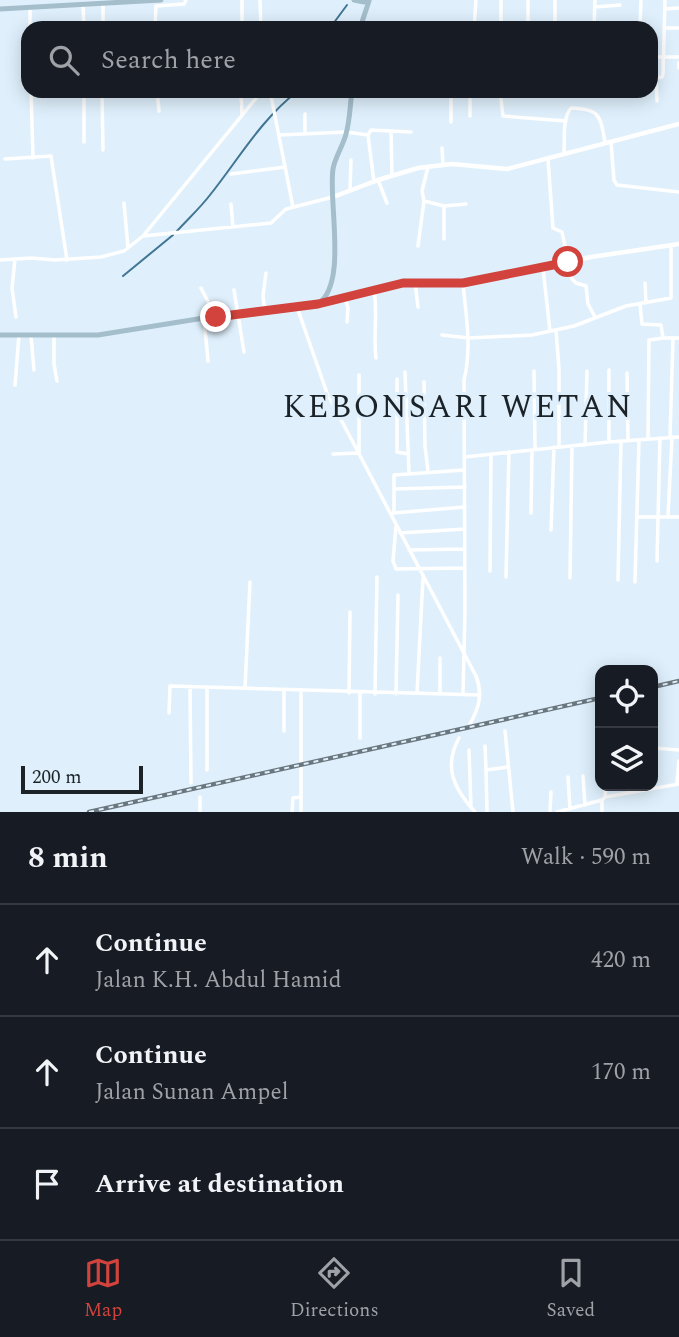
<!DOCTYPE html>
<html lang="en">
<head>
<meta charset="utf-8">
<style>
  :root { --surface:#171b24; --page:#242831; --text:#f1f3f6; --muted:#9ea1a6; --line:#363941; --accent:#d1433c }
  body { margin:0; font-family:Spectral,serif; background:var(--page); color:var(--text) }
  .controls { position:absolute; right:21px; bottom:21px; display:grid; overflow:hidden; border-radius:14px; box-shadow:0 4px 18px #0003 }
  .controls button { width:63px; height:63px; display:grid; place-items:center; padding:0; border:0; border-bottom:2px solid var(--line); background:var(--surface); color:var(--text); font:35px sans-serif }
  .scale { position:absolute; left:21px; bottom:18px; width:122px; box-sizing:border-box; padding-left:7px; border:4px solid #1b2328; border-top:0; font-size:19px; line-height:24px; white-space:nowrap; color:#1b2328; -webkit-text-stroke:5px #dff0fc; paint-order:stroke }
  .stop { position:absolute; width:21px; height:21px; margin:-16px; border:5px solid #d1433c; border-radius:50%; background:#fff }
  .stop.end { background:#d1433c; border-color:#fff; box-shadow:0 2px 7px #0008 }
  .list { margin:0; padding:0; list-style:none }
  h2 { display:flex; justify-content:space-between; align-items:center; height:91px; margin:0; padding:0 28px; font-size:30px }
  h2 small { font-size:23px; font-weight:400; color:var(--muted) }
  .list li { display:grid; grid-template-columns:46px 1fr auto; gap:21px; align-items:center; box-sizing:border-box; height:112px; padding:0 28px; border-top:2px solid var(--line) }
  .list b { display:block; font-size:26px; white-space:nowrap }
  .list p { margin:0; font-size:23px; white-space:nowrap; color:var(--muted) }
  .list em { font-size:23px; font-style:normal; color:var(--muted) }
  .icon { flex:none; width:38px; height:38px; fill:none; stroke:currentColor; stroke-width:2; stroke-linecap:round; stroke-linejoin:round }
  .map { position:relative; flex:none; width:679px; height:812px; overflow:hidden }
  .search { position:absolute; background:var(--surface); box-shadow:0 4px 18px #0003; left:21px; right:21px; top:21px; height:77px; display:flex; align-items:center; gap:18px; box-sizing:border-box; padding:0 24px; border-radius:21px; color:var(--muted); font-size:26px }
  .sheet { height:427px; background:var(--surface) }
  nav { display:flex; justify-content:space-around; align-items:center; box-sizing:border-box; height:98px; border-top:2px solid var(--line); background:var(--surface); font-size:19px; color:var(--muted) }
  nav a { display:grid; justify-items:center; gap:4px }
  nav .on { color:var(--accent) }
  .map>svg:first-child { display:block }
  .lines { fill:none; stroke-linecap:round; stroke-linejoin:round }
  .stream { stroke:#417594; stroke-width:2 }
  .minor { stroke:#fff; stroke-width:3.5 }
  .tertiary { stroke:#fff; stroke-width:4.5 }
  .secondary { stroke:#a5becc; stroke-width:5 }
  .rail-casing { stroke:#6b777f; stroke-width:4.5 }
  .rail { stroke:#dff0fc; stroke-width:2; stroke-dasharray:5; stroke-linecap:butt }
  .route { stroke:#d1433c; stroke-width:9 }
  .labels { text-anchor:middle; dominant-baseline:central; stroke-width:6; stroke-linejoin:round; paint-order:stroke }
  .quarter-label { font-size:32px; letter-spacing:2px; fill:#1b2328; stroke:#dff0fc }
</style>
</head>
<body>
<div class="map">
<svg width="679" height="812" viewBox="0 0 679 812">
  <rect width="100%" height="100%" fill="#dff0fc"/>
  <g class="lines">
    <path class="stream" d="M330 28 347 5
      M177 231C188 219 200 208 210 195 238 160 262 118 298 91
      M123 276 173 235"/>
    <path class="minor" d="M260 0 261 28
      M83 5 84 28
      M595 7 620 5
      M665 9 679 8
      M30 28V7
      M103 28V3
      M155 28 156 6 184 4 186 0
      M242 28V0
      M474 28 476 0
      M501 28V0
      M528 28V0
      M555 28V0
      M594 28 595 0
      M640 28 641 0
      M664 28H679
      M651 57H679
      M679 68V63
      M31 91 33 158
      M84 91V142
      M102 91 103 150
      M157 91 159 111
      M241 91 242 115
      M270 91 293 207
      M500 91 503 116 566 121
      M635 94V91
      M657 101 656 78 662 77 663 74 665 0
      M470 116V91
      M451 122V91
      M391 131 392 176
      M305 134V114
      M280 135 346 132 368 135 374 182
      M368 135 371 130 411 132
      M611 142 614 180 617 185 679 192
      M442 148 443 165
      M564 153C565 139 562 119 571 108 600 109 600 115 605 142
      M5 159 51 156 67 260
      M548 159 553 228 562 232 572 279 576 283 586 286 588 304 595 317
      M428 167 422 191 424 201 444 206 466 204
      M231 174 285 167
      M378 180 387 203
      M350 190 351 160
      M124 203 128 248
      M231 204 233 227
      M143 236 262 91
      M444 239V206
      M418 246 424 201
      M15 259 12 288 16 317
      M0 260 31 258 55 260 101 257 124 251 143 236 271 223 286 209 333 197
      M543 268 550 331
      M415 282 418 307
      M645 283 646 303
      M201 288 216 317
      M234 290 244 352
      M374 290C378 314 373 334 376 358
      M345 298 348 308 347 322
      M640 304 642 324 661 325 663 338H679
      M297 307 327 393 476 676C483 694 479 708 470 724
      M265 311 263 296 266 273
      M204 318 208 361
      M556 330 559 369V447
      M54 335V364L57 381
      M442 335 469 338 532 335 574 326 626 306 671 298V245
      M31 336 34 370
      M609 370V442
      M534 371 535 449
      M405 372 409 472
      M627 373 628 440
      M397 379V452L408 454
      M424 382 425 446 428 471
      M15 385 19 335
      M670 437 673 338
      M648 439 649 340 663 338
      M585 445 587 371
      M333 454 359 453V375
      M464 457 609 442 679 437
      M394 489 465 487
      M393 513 465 507
      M394 513V475L464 470
      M531 513 532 450
      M668 516 672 437
      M637 517H679
      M396 526 393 561 396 569 464 568
      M551 530 554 447
      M400 533 465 529
      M409 550 464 549
      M657 561 660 438
      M490 571 491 454
      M506 577 509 452
      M570 578 572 446
      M618 580 621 441
      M635 582 639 440
      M190 687 191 783
      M245 688 250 582
      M349 693 350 612
      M417 693 423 578
      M440 693V658
      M463 693 465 612 464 380C472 348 466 315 463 283
      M375 694 377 577
      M396 694 398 595
      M169 713 170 686 480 695
      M284 731V691
      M505 731 513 812
      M653 735 655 732V698
      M360 738V693
      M459 738C443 767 454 789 475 812
      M485 746 486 770
      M653 748 679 750
      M469 750 471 808
      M207 770V687
      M583 776 585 805
      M568 777 570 809
      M677 783 679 761
      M200 797V812
      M605 797 606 786
      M292 812 293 798 300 797
      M301 812V691
      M487 812 486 770 508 767
      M550 812 551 792
      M557 812 602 800
      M602 812V800L605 797 679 784"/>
    <path class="tertiary" d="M333 197 378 180 418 168 452 164 507 169 679 124
      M319 304 403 283H463L591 257 679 244"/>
    <path class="secondary" d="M354 0 364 2 369 0
      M0 9 161 0
      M360 28 369 1
      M0 335H98L204 318 318 304C348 284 328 201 333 169 335 157 343 146 346 134 350 120 350 105 352 91"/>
    <defs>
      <path id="rail" d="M653 687 679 681
        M89 812 600 698"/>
    </defs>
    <use href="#rail" class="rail-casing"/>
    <use href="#rail" class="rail"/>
  </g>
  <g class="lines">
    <path class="route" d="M216 317 318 304 403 283H463L568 262"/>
  </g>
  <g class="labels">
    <g class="quarter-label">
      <text x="458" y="407">KEBONSARI WETAN</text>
    </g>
  </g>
</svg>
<div class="controls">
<button><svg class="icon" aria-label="locate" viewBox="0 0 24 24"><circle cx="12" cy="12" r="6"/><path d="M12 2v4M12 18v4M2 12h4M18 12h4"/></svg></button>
<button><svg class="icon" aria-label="layers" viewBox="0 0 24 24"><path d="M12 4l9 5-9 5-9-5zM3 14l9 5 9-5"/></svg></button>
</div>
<div class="scale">200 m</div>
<div class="stop" style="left:568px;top:262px"></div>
<div class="stop end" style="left:216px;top:317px"></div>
<div class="search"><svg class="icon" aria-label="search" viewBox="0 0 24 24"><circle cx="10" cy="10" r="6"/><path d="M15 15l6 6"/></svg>Search here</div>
</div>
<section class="sheet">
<h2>8 min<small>Walk · 590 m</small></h2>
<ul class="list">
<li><svg class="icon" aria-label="ahead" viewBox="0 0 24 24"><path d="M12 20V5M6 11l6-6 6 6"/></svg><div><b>Continue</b><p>Jalan K.H. Abdul Hamid</p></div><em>420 m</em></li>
<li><svg class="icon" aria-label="ahead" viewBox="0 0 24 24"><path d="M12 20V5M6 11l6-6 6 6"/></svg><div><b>Continue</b><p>Jalan Sunan Ampel</p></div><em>170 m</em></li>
<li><svg class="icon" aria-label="arrive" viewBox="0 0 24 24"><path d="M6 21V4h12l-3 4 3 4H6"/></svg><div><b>Arrive at destination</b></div></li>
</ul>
</section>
<nav>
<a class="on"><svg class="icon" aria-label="map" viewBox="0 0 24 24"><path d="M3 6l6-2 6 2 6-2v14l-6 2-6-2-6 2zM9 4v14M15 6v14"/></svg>Map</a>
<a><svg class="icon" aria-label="directions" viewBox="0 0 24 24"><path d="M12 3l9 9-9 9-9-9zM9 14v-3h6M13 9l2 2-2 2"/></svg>Directions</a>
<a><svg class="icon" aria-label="saved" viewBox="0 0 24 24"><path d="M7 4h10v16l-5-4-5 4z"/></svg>Saved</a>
</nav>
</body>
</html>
